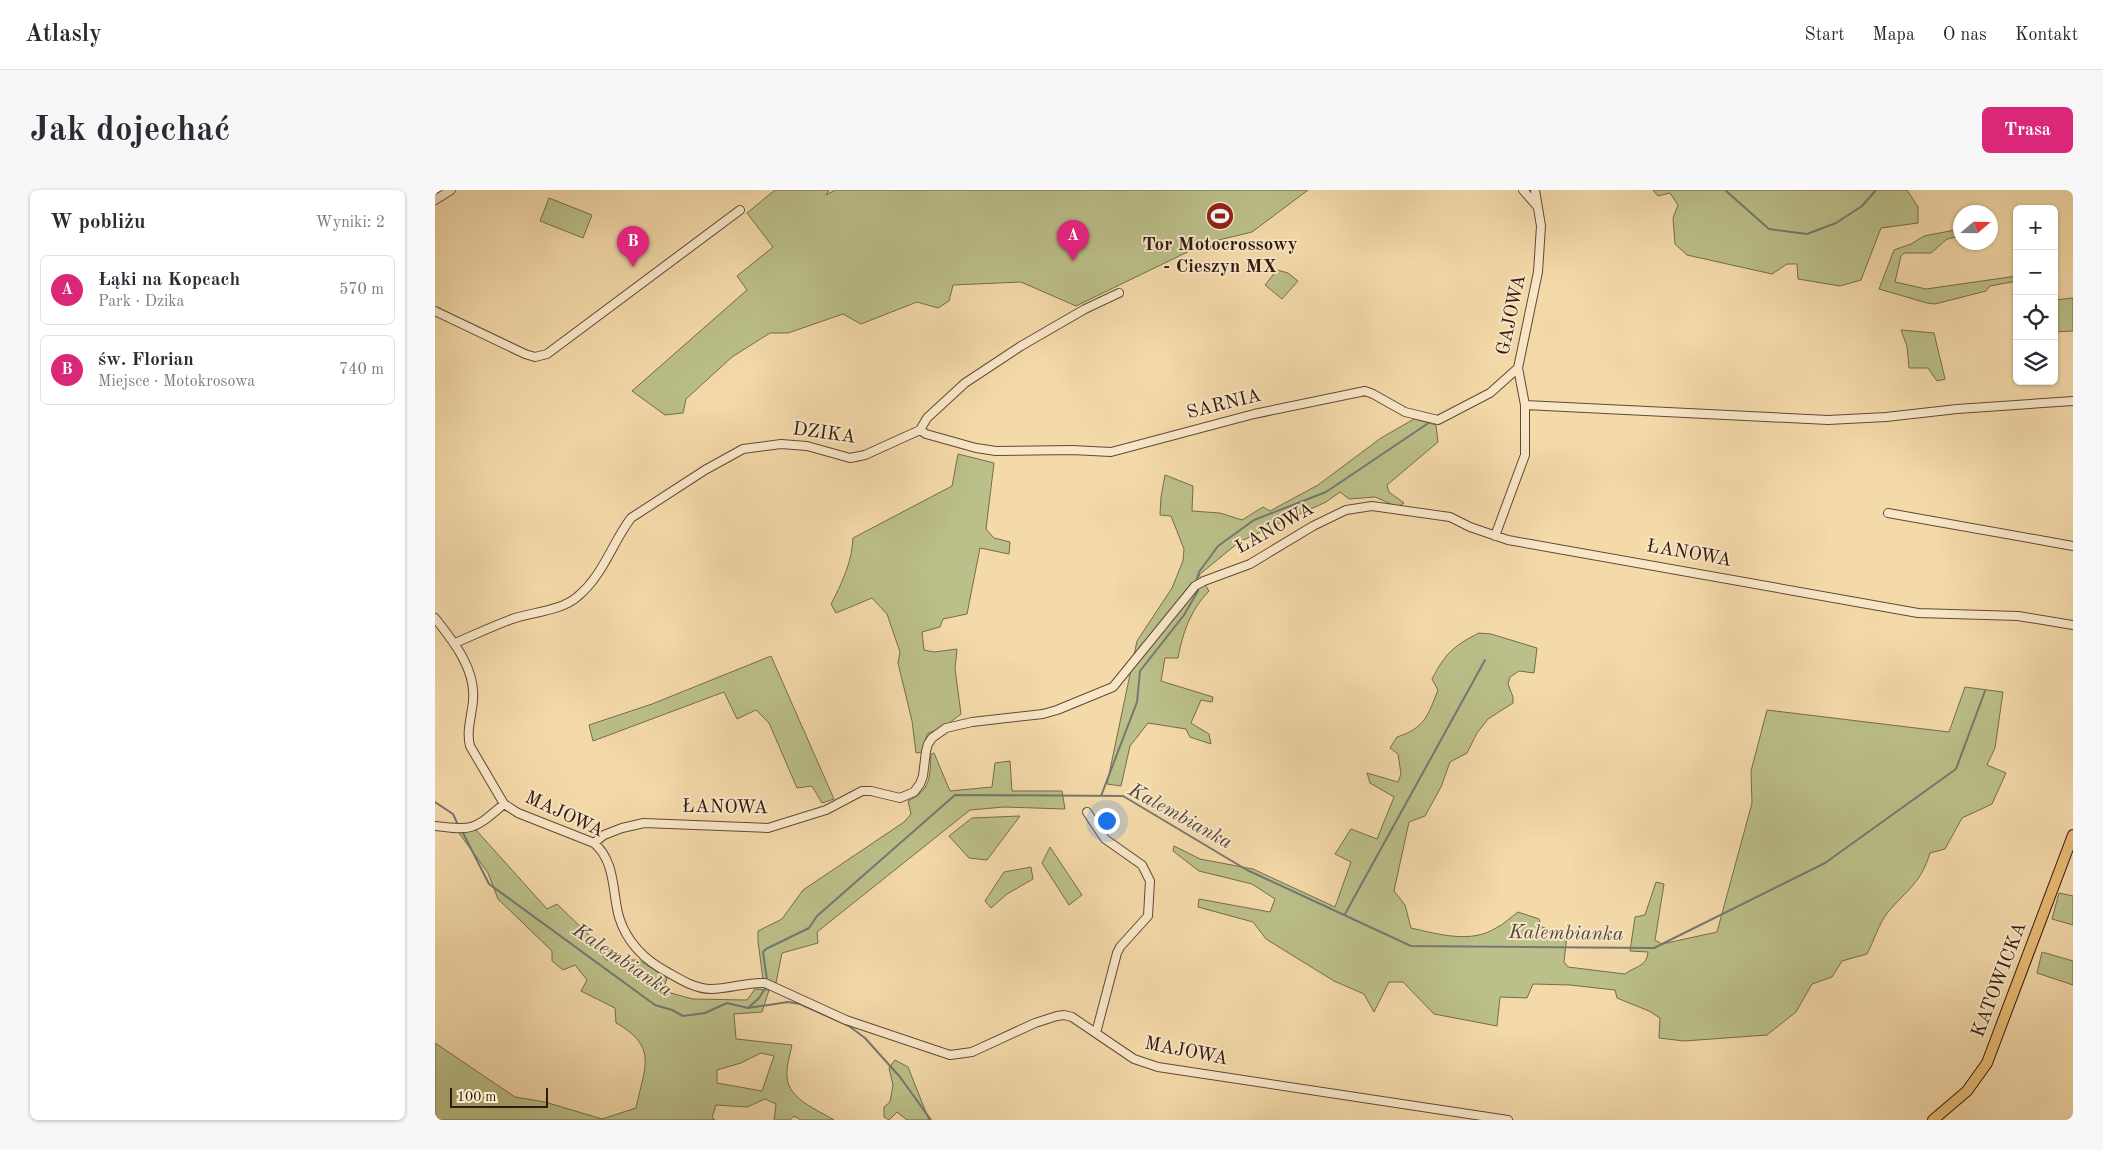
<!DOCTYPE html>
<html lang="pl">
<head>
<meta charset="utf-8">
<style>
  :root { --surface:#fff; --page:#f7f7f7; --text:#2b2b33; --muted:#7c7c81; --line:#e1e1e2; --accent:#db2777 }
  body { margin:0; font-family:"Old Standard TT",serif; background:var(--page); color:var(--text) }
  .controls { position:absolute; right:15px; top:15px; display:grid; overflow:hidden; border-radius:8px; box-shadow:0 1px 4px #0004 }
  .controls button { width:45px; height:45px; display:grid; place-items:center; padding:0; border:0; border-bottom:1px solid var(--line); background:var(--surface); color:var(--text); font:25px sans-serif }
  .compass { position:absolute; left:1518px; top:15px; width:45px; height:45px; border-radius:50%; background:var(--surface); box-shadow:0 1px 4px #0004; rotate:70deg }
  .scale { position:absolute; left:15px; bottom:12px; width:98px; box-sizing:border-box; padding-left:5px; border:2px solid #301910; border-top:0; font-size:14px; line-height:18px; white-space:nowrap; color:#301910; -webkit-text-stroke:4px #f8e6c7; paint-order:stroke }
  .you { position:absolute; left:671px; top:630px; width:18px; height:18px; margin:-12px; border:4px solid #fff; border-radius:50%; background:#1a73e8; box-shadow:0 0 0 8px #1a73e833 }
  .badge { display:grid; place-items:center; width:32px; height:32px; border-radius:50%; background:var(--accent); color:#fff; font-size:16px; font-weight:700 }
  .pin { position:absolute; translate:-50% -41px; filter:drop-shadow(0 1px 2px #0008) }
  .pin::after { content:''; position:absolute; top:26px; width:18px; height:15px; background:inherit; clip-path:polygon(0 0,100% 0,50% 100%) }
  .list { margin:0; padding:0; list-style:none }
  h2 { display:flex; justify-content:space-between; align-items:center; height:65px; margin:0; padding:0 20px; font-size:21px }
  h2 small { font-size:16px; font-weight:400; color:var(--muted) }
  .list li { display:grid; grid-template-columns:32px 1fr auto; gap:15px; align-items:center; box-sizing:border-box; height:70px; margin:0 10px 10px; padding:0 10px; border:1px solid var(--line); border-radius:8px }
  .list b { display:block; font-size:19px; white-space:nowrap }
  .list p { margin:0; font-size:16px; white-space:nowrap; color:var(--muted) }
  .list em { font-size:16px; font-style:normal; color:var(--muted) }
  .icon { flex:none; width:28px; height:28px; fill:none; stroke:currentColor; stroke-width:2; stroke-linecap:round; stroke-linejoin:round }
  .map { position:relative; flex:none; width:1638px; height:930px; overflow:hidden; border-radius:8px }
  header { display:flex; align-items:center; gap:30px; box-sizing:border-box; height:70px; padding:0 25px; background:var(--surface); border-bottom:1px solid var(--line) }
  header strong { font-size:24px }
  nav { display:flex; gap:28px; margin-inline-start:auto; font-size:18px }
  .intro { display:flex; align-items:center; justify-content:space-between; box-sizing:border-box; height:120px; padding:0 30px }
  h1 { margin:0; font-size:35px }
  .button { padding:12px 22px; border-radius:8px; background:var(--accent); color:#fff; font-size:18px; font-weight:700 }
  main { display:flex; gap:30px; padding:0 30px }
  aside { flex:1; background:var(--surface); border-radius:8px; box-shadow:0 1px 4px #0004 }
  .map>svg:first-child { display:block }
  .green { fill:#bbbf89; stroke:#766c4c; fill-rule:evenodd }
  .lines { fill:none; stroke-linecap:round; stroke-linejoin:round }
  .stream { stroke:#747872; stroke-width:2 }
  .minor-casing { stroke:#614936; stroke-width:10 }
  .major-casing { stroke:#301910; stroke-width:12 }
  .minor { stroke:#f8e6c7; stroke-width:8 }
  .major { stroke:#eabc74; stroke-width:10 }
  .labels { text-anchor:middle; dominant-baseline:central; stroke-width:4; stroke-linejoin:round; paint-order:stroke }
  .poi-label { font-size:19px; font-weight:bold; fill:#301910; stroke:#f8e6c7 }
  .street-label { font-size:19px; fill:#301910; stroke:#f8e6c7 }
  .water-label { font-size:20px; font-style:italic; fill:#524841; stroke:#f8e6c7 }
</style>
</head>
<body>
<header>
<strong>Atlasly</strong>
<nav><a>Start</a><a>Mapa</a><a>O nas</a><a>Kontakt</a></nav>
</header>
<div class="intro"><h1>Jak dojechać</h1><a class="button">Trasa</a></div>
<main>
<aside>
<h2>W pobliżu<small>Wyniki: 2</small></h2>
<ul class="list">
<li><span class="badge">A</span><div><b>Łąki na Kopcach</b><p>Park · Dzika</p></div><em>570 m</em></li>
<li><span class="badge">B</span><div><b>św. Florian</b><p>Miejsce · Motokrosowa</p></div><em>740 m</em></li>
</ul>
</aside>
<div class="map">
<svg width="1638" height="930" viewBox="0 0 1638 930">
  <rect width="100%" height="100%" fill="#f4d9a9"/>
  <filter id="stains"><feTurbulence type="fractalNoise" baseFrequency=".004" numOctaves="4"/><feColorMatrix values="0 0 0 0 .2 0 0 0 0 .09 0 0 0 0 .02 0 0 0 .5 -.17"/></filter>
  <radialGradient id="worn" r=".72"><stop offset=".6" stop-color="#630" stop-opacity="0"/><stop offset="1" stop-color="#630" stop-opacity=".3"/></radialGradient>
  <path class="green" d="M340 0H394L391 5 400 0H873L817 42 771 53 641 116 586 92 518 95 514 111 503 118 482 112 426 134 408 124 353 143H335L297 167 251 209 248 223 230 225 197 201 312 100 302 86 338 57 312 23Z
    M1218 0H1472L1483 17V33L1446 38 1426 90 1405 96 1363 89 1362 74H1352L1337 84 1252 65 1240 54 1238 28 1243 15 1235 3 1223 6Z
    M114 8 157 25 148 48 105 31Z
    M1525 39V46L1512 49 1496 63H1469L1466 66 1460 92 1491 99 1582 86V91L1555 96 1551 101 1500 114 1492 113 1444 99 1459 60 1476 54 1489 46Z
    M842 80 853 83 863 91 847 109 830 95Z
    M1638 108V141L1619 142V110Z
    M1466 140 1499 143 1510 189 1502 191 1493 178H1474L1472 156Z
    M979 229 1001 235 1003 252 952 295 954 302 969 313 963 317 940 307 914 309 905 302 891 312 804 352 764 385 774 401C755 421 748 442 743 468H730L726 491 778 507 777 512 766 510 756 533 774 544 776 554 755 547 751 539 713 533 695 556 686 596 672 594 702 451 737 398 748 371 749 359 736 326 725 325 726 307 730 285 758 296 757 321 785 323 807 330 828 317 835 321 883 295 946 248Z
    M523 264 559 273 551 339 559 348 575 352 574 364 545 358 532 424 508 429 505 437 487 442 489 460 499 462 522 459 520 479 526 524 510 536 492 544 487 562 481 563 477 531 463 473 465 462 452 424 437 408 401 423 396 414C407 393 417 372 418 348L517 296Z
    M1044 443 1056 444 1102 458 1099 483 1084 481 1075 487 1073 494 1078 507V513L1053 529 1042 543 1032 563 1015 572 1006 597 990 626 974 632 959 701 970 715 976 738C1003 744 1036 754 1061 738 1069 734 1076 727 1083 722L1104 729 1107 737 1132 745 1129 772 1133 777 1190 784C1200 776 1212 777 1213 762L1195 761 1200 727 1210 725 1221 692 1229 694 1220 750 1227 754 1282 742 1317 613 1316 581 1332 520 1514 542 1530 497 1568 502 1560 558 1552 575 1571 583 1557 614 1527 628 1510 659 1495 663C1486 693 1472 700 1453 722 1444 733 1439 751 1432 764L1407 771 1397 787 1377 794 1361 822 1332 845 1249 851 1224 848 1225 828 1214 821 1182 808 1180 800 1135 795 1098 794 1092 808 1065 807 1062 836 999 824 968 792H954L939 822 929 804 899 791 831 749 818 732 763 717 764 709 835 722 840 709 817 694 764 681 738 661 739 656 765 669 818 679 900 717 916 672 900 664 916 639 942 649 959 607 935 593 932 583 963 592 966 584 963 564 955 558 962 547C990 538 993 525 1003 500L997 489C1010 464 1018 456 1044 443Z
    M336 466 399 609 387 613 377 596 362 598 334 533 321 520 302 529 289 502 158 551 154 535 217 514Z
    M499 563 515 601 557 597 560 573 575 571 577 601H627L630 619 569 617 535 620 382 742 383 753 347 763 341 793 328 790 323 751V741L347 729 368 700 469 632 476 624 473 611C496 600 495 587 496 564Z
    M585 626 552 670 534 668 514 646 537 628Z
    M41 640 112 719 122 714 153 744 171 770H204L232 788 228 801 258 809 312 810 320 799 334 800 327 822 299 824 301 849 357 855C355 865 351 877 352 887 353 909 383 920 399 930H366L359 926 355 930H339L341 914 330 909 312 917 281 915 277 928 280 930H0V853L80 907 110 912 167 929 201 918C209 878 224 857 181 833L180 818 146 801 152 790 140 775 128 780 117 771V761L63 709 53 683 24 643ZM326 863 339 866 327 901 282 893V880L306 873Z
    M615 657 647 705 634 715 607 673Z
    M596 677 598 689 572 704 556 718 550 711 569 682Z
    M1624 703 1638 706V735L1617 729Z
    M1607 762 1638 771V795L1602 783Z
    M460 870 473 877 494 930H472L462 922 454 930 449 927V917L455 912 458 895 454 878Z"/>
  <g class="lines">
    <path class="stream" d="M1290 0 1334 39 1372 44 1401 33 1427 16 1441 0
      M761 392 764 382 783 356 819 330 891 302 995 232
      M666 606 702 512 705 481 749 425 763 401V398
      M0 612 18 624 23 635
      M27 641 54 694 220 815 237 820 248 826 270 823 292 813 313 818 324 808 331 797
      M910 724 1050 470
      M332 790 328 762 331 759 374 738 382 726 520 605 688 606 812 680 976 756 1219 758 1390 673 1521 579 1550 501
      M313 818 353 812 365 814 414 836 430 848 465 887 496 930"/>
    <defs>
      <path id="minor" d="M1088 0 1102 16
        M0 10 16 0
        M0 121 90 164 100 167 112 164 305 20
        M1090 215 1393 230 1451 227 1522 219 1638 211
        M485 240 491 244 541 258 561 261 637 260 676 262 819 224 930 201 938 204 970 222 1003 230 1055 203 1083 178
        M1453 323 1638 356
        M1060 346 1090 265V215L1083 178 1103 82 1106 36 1100 0
        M0 428C18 451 41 479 38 510 37 526 31 540 35 556L69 614 83 623 159 653C181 672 177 702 184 727 192 753 211 771 234 783 246 790 261 799 276 799 295 799 311 792 330 793L411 830 515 865 537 862 600 833 622 826 629 825 637 827 699 869 723 877 1073 930
        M20 453C39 445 58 436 77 429 97 422 126 421 142 407 168 386 177 353 196 328L270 280 308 259 346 254 372 256 415 268 430 265 485 240 492 228 530 193 586 156 650 119 684 103
        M652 622 670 649 707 675 715 691 713 726 685 757 682 763 661 843
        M0 636C40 641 39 639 69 614
        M159 653 169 645 187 638 209 633 333 638 391 620 427 601H436L465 608 479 602 485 594 488 586 491 561 493 554 497 548 511 538 537 532 608 524 622 520 678 497 760 396 769 391 815 374 878 336 911 320 937 316 1015 327 1035 337 1073 350 1483 423 1583 426 1638 435"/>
      <path id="major" d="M1498 930 1532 901 1552 873 1638 645"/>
    </defs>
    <use href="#minor" class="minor-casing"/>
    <use href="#major" class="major-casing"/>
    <use href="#minor" class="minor"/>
    <use href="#major" class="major"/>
  </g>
  <defs>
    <symbol id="stadium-disc" viewBox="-11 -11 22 22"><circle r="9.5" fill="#8f2418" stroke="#f8e6c7"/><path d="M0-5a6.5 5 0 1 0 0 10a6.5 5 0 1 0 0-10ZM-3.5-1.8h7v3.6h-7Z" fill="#fff"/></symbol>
  </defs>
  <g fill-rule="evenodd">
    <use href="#stadium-disc" x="769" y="10" width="32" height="32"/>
  </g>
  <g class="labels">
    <g class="poi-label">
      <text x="785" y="55">Tor Motocrossowy<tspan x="785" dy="22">- Cieszyn MX</tspan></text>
    </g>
    <g class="street-label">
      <text transform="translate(1077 125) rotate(-78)">GAJOWA</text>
      <text transform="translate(789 215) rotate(-14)">SARNIA</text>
      <text transform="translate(389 244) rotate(8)">DZIKA</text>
      <text transform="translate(840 339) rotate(-29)">ŁANOWA</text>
      <text transform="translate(1254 364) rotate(10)">ŁANOWA</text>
      <text transform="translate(290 618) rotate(1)">ŁANOWA</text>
      <text transform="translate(129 625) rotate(25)">MAJOWA</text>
      <text transform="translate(1565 790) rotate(-69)">KATOWICKA</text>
      <text transform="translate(751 862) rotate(11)">MAJOWA</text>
    </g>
    <g class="water-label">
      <text transform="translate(745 627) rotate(29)">Kalembianka</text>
      <text transform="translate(1131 744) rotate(1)">Kalembianka</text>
      <text transform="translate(187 771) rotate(34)">Kalembianka</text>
    </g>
  </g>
  <rect width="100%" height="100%" filter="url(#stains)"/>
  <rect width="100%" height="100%" fill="url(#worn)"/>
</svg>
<div class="controls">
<button>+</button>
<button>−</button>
<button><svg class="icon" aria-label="locate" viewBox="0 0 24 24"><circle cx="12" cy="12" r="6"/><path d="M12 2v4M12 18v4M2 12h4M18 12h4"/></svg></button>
<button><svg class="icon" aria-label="layers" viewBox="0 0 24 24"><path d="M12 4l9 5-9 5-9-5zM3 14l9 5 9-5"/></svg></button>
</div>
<svg class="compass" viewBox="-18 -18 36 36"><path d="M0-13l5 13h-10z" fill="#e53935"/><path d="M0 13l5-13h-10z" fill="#7c7c81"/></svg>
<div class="scale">100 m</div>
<div class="you"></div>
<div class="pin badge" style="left:638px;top:71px">A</div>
<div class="pin badge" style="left:198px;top:77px">B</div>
</div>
</main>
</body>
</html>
